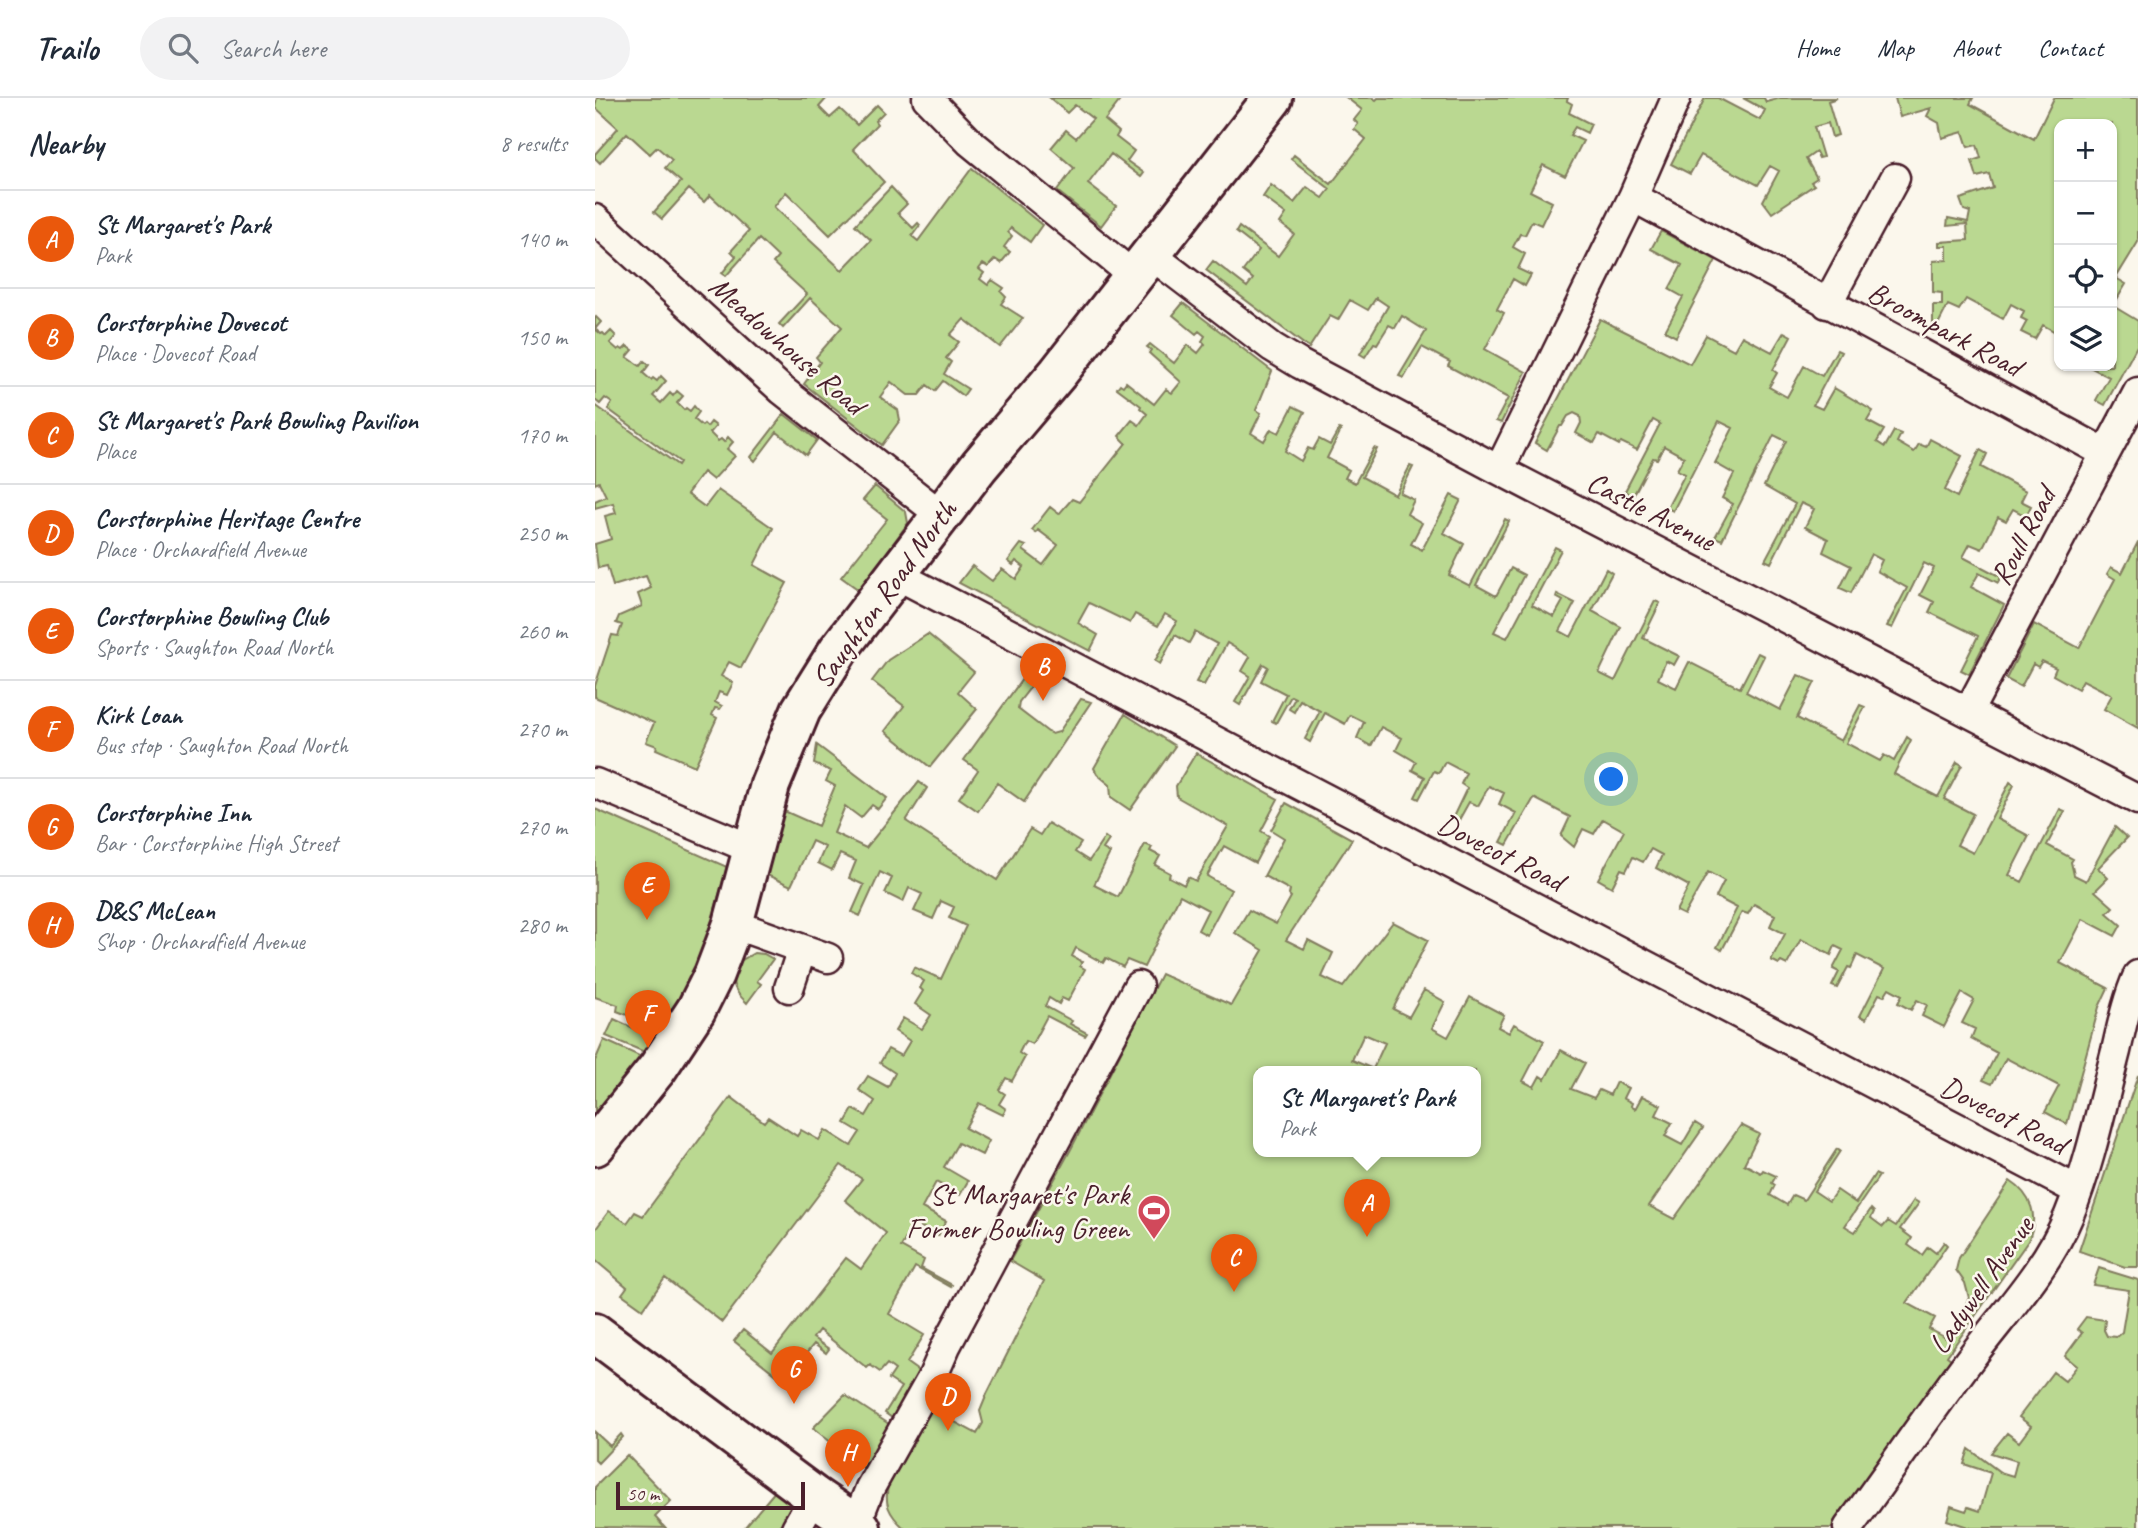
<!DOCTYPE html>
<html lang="en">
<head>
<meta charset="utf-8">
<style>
  :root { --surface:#fff; --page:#f2f2f3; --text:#1f2937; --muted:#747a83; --line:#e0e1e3; --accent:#ea580c }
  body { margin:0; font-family:Caveat,sans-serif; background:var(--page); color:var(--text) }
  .controls { position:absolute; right:21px; top:21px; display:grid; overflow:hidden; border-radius:14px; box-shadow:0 2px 5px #0004 }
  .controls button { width:63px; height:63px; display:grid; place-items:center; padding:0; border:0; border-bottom:2px solid var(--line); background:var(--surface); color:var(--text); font:35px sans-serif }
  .scale { position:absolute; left:21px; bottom:18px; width:189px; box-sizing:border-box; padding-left:7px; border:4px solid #4a1f2b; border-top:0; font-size:19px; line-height:24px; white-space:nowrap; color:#4a1f2b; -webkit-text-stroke:5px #fbf7ec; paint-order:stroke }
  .you { position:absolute; left:1017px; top:682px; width:24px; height:24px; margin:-18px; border:5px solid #fff; border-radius:50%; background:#1a73e8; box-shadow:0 0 0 10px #1a73e833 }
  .badge { display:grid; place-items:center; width:46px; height:46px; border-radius:50%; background:var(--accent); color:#fff; font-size:23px; font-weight:700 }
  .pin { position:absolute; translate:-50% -58px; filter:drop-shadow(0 2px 4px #0008) }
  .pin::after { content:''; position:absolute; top:37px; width:24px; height:21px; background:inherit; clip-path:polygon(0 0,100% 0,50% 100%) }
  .popup { position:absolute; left:658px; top:968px; width:228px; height:91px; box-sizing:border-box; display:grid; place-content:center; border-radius:14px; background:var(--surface); filter:drop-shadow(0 2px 5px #0005); font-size:23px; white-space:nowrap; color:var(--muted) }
  .popup b { font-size:26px; color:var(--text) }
  .popup::after { content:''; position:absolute; left:50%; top:100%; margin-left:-14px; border:14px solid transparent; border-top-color:var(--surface) }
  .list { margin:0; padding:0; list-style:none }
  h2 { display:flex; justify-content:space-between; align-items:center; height:91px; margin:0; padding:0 28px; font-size:30px }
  h2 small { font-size:23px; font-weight:400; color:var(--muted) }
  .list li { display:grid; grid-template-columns:46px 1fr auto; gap:21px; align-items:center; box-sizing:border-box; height:98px; padding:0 28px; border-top:2px solid var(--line) }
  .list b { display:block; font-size:26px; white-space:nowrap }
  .list p { margin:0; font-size:23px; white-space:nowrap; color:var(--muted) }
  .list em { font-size:23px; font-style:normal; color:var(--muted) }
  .icon { flex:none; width:38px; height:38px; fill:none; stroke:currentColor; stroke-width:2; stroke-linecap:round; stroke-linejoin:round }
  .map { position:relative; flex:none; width:1543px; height:1430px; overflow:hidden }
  header { display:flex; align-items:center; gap:42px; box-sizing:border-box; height:98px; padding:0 35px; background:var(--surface); border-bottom:2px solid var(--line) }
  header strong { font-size:33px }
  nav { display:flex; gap:38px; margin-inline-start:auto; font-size:24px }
  .search { width:490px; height:63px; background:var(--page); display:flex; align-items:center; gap:18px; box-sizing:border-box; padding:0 24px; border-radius:38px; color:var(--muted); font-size:26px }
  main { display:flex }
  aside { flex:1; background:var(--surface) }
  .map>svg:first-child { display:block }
  .green { fill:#bad891; stroke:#827c5e; stroke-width:2; fill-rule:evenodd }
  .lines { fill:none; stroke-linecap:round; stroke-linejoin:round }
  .street-casing { stroke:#4a1f2b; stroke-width:33 }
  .secondary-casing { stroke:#4a1f2b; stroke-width:44 }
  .street { stroke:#fbf7ec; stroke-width:28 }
  .secondary { stroke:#fbf7ec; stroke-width:38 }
  .labels { text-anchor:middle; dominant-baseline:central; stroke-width:5; stroke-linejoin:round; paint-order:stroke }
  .street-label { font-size:30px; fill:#4a1f2b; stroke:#fbf7ec }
  .poi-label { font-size:30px; fill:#4a1f2b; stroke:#fbf7ec; text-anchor:end }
</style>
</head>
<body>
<header>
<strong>Trailo</strong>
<div class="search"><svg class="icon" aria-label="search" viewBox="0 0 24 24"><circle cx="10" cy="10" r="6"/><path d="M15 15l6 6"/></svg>Search here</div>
<nav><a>Home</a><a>Map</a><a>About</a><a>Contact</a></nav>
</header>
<main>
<aside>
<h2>Nearby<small>8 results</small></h2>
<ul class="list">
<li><span class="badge">A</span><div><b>St Margaret's Park</b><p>Park</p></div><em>140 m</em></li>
<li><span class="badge">B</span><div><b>Corstorphine Dovecot</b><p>Place · Dovecot Road</p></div><em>150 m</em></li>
<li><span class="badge">C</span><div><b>St Margaret's Park Bowling Pavilion</b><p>Place</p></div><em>170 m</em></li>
<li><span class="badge">D</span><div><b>Corstorphine Heritage Centre</b><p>Place · Orchardfield Avenue</p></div><em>250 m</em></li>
<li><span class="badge">E</span><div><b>Corstorphine Bowling Club</b><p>Sports · Saughton Road North</p></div><em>260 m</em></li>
<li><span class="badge">F</span><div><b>Kirk Loan</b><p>Bus stop · Saughton Road North</p></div><em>270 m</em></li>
<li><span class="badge">G</span><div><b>Corstorphine Inn</b><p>Bar · Corstorphine High Street</p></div><em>270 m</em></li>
<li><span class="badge">H</span><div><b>D&amp;S McLean</b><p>Shop · Orchardfield Avenue</p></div><em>280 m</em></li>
</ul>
</aside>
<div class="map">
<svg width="1543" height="1430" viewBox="0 0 1543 1430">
  <rect width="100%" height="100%" fill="#fbf7ec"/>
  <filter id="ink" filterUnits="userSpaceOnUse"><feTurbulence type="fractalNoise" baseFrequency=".0143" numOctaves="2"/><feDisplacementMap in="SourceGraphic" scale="14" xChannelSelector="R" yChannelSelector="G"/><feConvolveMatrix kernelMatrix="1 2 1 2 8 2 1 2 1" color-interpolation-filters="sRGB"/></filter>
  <g filter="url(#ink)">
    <path class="green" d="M2 0H232L224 9 235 20 245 11 262 27 282 7 289 14 280 23 282 26 258 51 289 84 235 137 191 94 179 109 247 172 276 142 260 127 296 89 312 106 303 115 318 130 323 125 325 127 317 138 323 143 377 70 447 127 435 144 416 130 413 134 417 138 409 149 415 154 406 165 400 161 393 169 388 166 384 171 389 175 385 181 393 187 397 182 409 190 406 194 411 199 406 206 428 220 405 249 369 221 355 237 364 244 351 260 356 264 349 276 373 291 368 298 348 283 340 293 332 287 324 297H313L296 284 285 299 303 312 305 322 287 347 209 286 225 264 221 259 247 229 215 200 188 230 184 226 212 196 178 165 183 159 164 141 131 178 127 175 141 158 136 153 154 133 115 97 109 104 94 91 67 121 59 114 86 84 70 70 77 62 62 49 55 56 32 35 5 65 0 60V56L23 30 0 9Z
      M455 0H527L510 22 524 34 521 39 539 53 532 63 549 75 546 79 516 56 493 86 521 108 506 128 462 93 479 70 456 50 471 32 481 40 498 21 480 7 472 15Z
      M752 0H778L781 2 783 0H973L972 3 977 6 974 15 996 26 992 35 980 29 975 37 988 43 970 78 948 67 935 93 957 104 946 127 937 123 930 137 925 136 918 149 930 156 923 171 936 177 930 188 918 181 902 211 909 215 890 251 931 274 906 325 901 323 913 300 853 268 855 264 827 249 809 280 804 278 831 233 807 218 800 230 794 227 782 246 779 245 770 259 765 256 793 208 781 200 773 212 755 202 743 222 735 218 714 250 611 172 618 163 652 189 658 181 648 173 664 152 641 134 644 129 683 158 699 136 685 125 691 116 668 99 676 87 699 105 712 89 728 100 735 91 696 61 699 57 736 86 771 41 759 31 763 26 759 22 767 12Z
      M1110 0H1123L1165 22 1170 12 1148 0H1169L1171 4 1186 0H1242L1233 3 1243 37 1237 39 1233 25 1219 29 1228 59 1224 60 1221 54 1211 61 1222 80 1216 84 1219 87 1177 115 1168 103 1184 73 1175 68 1163 87 1106 57 1095 76 1076 66Z
      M1300 0H1378L1375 6 1439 41 1459 0H1543V144L1521 180 1531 186 1518 208 1543 223V246L1510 307 1501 302 1514 279 1493 268H1517V26H1464V236L1448 227 1440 241 1426 234 1432 223 1426 220 1429 213 1416 206 1408 221 1371 201 1364 212 1353 207 1338 236V207H1347V195L1338 194V163L1352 162V148H1344V144L1373 142 1372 126 1352 128 1353 120 1373 124 1375 114 1369 112 1365 101 1398 90 1394 76 1382 79 1377 63 1386 60 1382 47 1373 49 1368 34 1347 40 1344 25 1332 18 1336 10 1305 19Z
      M1066 133 1121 162 1081 239 1070 233 1088 199 1074 191 1087 167 1056 151Z
      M588 205 677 273 661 312 666 315 656 335 669 343 676 331 684 335 698 308 710 314 690 353 706 363 713 350 718 352 724 341 735 347 744 331 746 332 732 360 754 372 750 380 760 385 779 350 782 351 767 379 800 397 815 368 818 369 805 395 819 402 812 416 827 425 816 446 827 452 856 397 866 402 849 435 869 446 854 477 875 488 910 421 914 423 881 487 901 498 916 470 929 477 899 534 912 540 960 449 966 452 937 507 959 519 968 503 961 499 962 496 980 505 965 533 976 539 1011 471 1017 475 997 513 1026 529 1004 575 1020 583 1060 503 1065 505 1048 540 1084 558 1079 567 1071 563 1063 581 1081 590 1094 564 1145 590 1163 555 1169 558 1151 594 1185 612 1203 577 1220 584 1202 620 1246 643 1265 607 1270 609 1251 645 1285 663 1289 657 1299 663 1312 639 1316 642 1299 676 1343 699 1362 664 1367 667 1349 701 1378 716 1362 747 1378 755 1415 684 1419 687 1402 721 1434 738 1414 777 1427 784 1465 711 1470 713 1452 747 1478 761 1476 764 1479 777 1491 783 1520 729 1532 740 1503 770 1513 780 1500 793 1518 809 1512 815 1526 827 1520 838 1488 821 1465 865 1513 890 1504 909 1472 1026 1450 1014 1464 988 1411 960 1397 986 1388 982 1402 955 1376 941 1380 931 1367 925 1379 902 1367 895 1349 929 1327 918 1332 907 1322 902 1316 912 1303 905 1307 897 1294 890 1289 898 1284 896 1271 921 1265 918 1289 871 1262 857 1256 870 1253 869 1242 890 1237 888 1244 874 1238 871 1248 852 1240 848 1236 857 1206 841 1192 867 1186 864 1184 866 1176 862 1190 836 1175 828 1180 817 1159 806 1153 816 1147 814 1127 852 1122 849 1142 810 1121 799 1129 783 1113 774 1089 817 1081 813 1094 788 1061 770 1067 757 1056 751 1048 764 1038 759 1031 773 1026 771 1017 789 1003 781 1029 733 1008 721 999 736 988 731 979 749 966 738 975 719 939 700 912 747 906 744 921 715 904 706 909 695 894 688 883 708 874 704 864 722 858 719 872 690 866 686 871 675 850 664 844 675 839 673 824 701 820 699 830 679 817 672 821 664 801 652 807 640 786 629 776 648 762 640 769 624 755 617 750 626 730 615 715 644 710 641 725 613 705 602 699 614 694 611 700 600 696 598 681 625 677 623 691 596 666 583 673 569 668 566 645 607 640 604 655 578 647 573 655 559 632 545 609 587 601 584 622 546 600 534 594 545 580 537 565 566 560 563 582 523 570 516 563 528 540 516 535 525 494 505 483 525 503 537 495 553 364 485 377 468 397 483 407 471 421 481 429 469 421 463 418 467 413 463 426 446 431 448 428 452 448 467 463 447 443 432 441 435 437 432 455 409 464 416 477 401 484 404 531 345 524 338 537 322 544 327 552 316 545 310 546 308 522 290 525 286 528 288 531 284 559 306 571 291 577 295 586 284 554 255 556 252 552 249 555 246 579 265 593 247 603 255 610 246 607 243 610 238 604 233 601 236 578 217Z
      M1 219 6 224 0 231 6 236 8 235 11 238 16 233 21 238 15 245 23 252 25 250 28 252 32 248 38 252 32 259 45 268 49 263 54 267 48 275 56 282 58 280 62 283 66 278 71 283 58 298 66 305 75 295 78 298 82 293 88 298 82 305 89 312 91 310 95 313 99 308 104 314 99 321 107 328 109 326 112 329 116 324 121 328 115 335 123 343 126 341 129 344 133 339 138 344 132 351 140 358 118 382 108 374 92 396 110 409 123 392 178 430 159 467 192 485 146 570 134 564 126 578 138 585 132 597 124 594 120 604 127 608 125 611 120 610 117 617 122 620 100 668 61 651 62 648 51 644 59 625 0 599V588L17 537 23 538 27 527 21 525 24 518 47 508 43 496 56 490 51 478 18 488 12 468 3 470 0 446 16 441 10 418 21 415 18 405 0 410V403L11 398 4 384 0 386V307L83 367 85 364 13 311 17 305 10 300 5 306 0 302V220Z
      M1005 221 1095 266 1111 237 1139 252 1147 238 1177 254 1189 234 1196 238 1178 272 1182 275 1174 289 1192 299 1209 268 1227 278 1242 252 1246 254 1218 307 1227 311 1239 290 1278 313 1272 323 1289 332 1282 344 1290 349 1299 333 1306 336 1302 344 1319 354 1324 346 1331 349 1335 341 1367 358 1350 392 1362 399 1385 352 1392 356 1386 369 1431 393 1426 403 1436 408 1431 418 1418 411 1411 423 1403 419 1387 451 1375 446 1368 459 1406 479 1403 485 1384 475 1376 489 1409 507 1374 576 1366 572 1383 538 1334 514 1339 504 1325 497 1339 470 1329 465 1297 530 1292 528 1312 490 1282 473 1287 462 1276 456 1256 495 1245 490 1256 468 1228 454 1233 441 1210 429 1219 411 1206 405 1176 465 1170 462 1200 406 1169 388 1191 343 1179 337 1127 442 1120 439 1138 406 1127 400 1139 376 1120 365 1138 330 1124 323 1078 413 1072 410 1090 376 1082 372 1089 359 1069 348 1062 361 1058 360 1038 398 1030 393 1065 326 1058 322 1042 352 1026 344 1024 347 1004 336 999 345 981 335 986 325 985 318 979 315 973 318 967 328H965L952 352 940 345Z
      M189 316 222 342 211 357 182 334 160 363 156 359Z
      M280 388 311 414 313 425 264 492 246 479 292 421 268 402Z
      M1543 444V630L1509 611 1517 597 1488 582 1483 591 1458 577 1461 570 1447 563 1443 569 1438 566 1426 589 1411 581 1439 526 1484 550 1520 481 1512 476 1516 469 1527 475Z
      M333 536 379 574 363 594 382 611 335 669 290 633 309 608 277 583 293 562Z
      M435 570 445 577 424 604 423 611 453 634 457 636 464 634 486 601 496 604 429 704 402 685 383 713 364 700 383 672 369 662Z
      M530 616 580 648 535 712 516 699 515 687 502 676 499 670Z
      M222 647 292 700 283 711 277 707 266 720 250 708 239 735 271 750 324 684 332 690 311 723 402 782 435 731 445 737 453 725 486 745 480 754 494 763 510 739 514 742 508 751 515 755 499 787 523 799 550 746 557 749 555 753 565 758 560 767 575 775 574 779 589 787 593 779 601 783 633 728 582 699 581 688 601 655 683 701 666 733 674 738 660 765 629 748 612 778 636 792 612 837 603 832 613 812 585 797 549 869 532 862 528 869 511 860 508 865 481 850 477 858 487 864 485 868 490 871 473 903 467 900 464 906 454 900 450 908 477 923 475 926 492 935 490 938 452 918 437 946 430 943 424 955 430 959 417 983 411 980 404 992 410 996 404 1006 411 1011 408 1017 384 1005 370 1030 394 1043 387 1057 363 1045 349 1069 373 1083 365 1097 341 1084 327 1110 351 1123 343 1138 319 1125 306 1149 329 1162 326 1170 357 1187 356 1189 320 1169 294 1216 329 1237 312 1265 326 1275 300 1322 290 1315 306 1289 294 1281 300 1272 292 1266 285 1274 275 1267 272 1270 224 1232 218 1240 234 1251 231 1255 219 1246 189 1283 139 1243 148 1232 177 1255 251 1160 266 1171 291 1135 250 1102 267 1081 246 1067 127 1224 70 1180 48 1211 27 1196 32 1189 0 1162V1132L14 1113 32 1125 40 1114 48 1118 136 999 169 1024 173 1019 202 1038 206 1032 224 1042 230 1032 256 1048 265 1034 250 1025 258 1011 271 1018 280 1003 264 992 273 978 293 989 300 975 285 965 293 951 306 958 315 943 300 933 308 920 327 931 336 917 320 906 328 893 325 890 329 883 316 875 319 869 346 881 371 828 354 820 359 809 346 803 338 821 319 813 327 796 314 790 308 804 290 795 297 780 285 774 265 818 257 814 269 787 254 780 261 763 245 756 237 772 223 765 230 749 217 743 196 788 172 777 187 712 223 728 240 688 231 683 236 673 219 666Z
      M691 705 757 741 691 842 709 851 713 842 738 855 727 879 748 889 798 824 833 842 798 911 814 919 829 892 850 904 837 930 853 939 875 899 909 917 903 929 914 935 919 926 949 943 928 983 939 989 945 978 950 981 966 952 990 965 976 991 999 1000 1004 992 1015 997 1021 984 1033 990 1028 1000 1037 1005 1036 1008 1040 1011 1047 998 1066 1007 1061 1017 1077 1025 1070 1038 1087 1047 1100 1025 1108 1030 1054 1108 1079 1121 1146 1027 1164 1036 1149 1066 1166 1075 1168 1072 1181 1078 1177 1085 1180 1087 1175 1097 1192 1107 1198 1097 1209 1102 1242 1051 1245 1053 1219 1093 1234 1103 1242 1092 1261 1105 1280 1076 1284 1078 1250 1128 1260 1134 1276 1111 1279 1114 1276 1120 1288 1129 1293 1123 1301 1128 1319 1102 1324 1105 1305 1131 1317 1140 1313 1147 1327 1157 1333 1149 1341 1155 1349 1144 1352 1147 1312 1205 1340 1220 1334 1231 1356 1243 1374 1209 1371 1206 1374 1200 1370 1185 1361 1172 1364 1160 1415 1083C1437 1097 1444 1119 1433 1143L1352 1258 1360 1264 1237 1430H309C294 1416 288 1405 294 1385L334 1310 382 1336 388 1325 385 1313 392 1296 449 1183 415 1163 476 1051 566 876 636 907 668 852 640 835 654 812 681 826 696 799 694 797 695 792 669 778 689 740 676 732ZM769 936 790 945 778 971 757 962ZM664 973H880V1053H664Z
      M0 711 132 769 104 867 69 931 22 913 23 907 0 899Z
      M159 855 169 856 178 861 162 883 166 886 152 905C137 891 135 884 142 865Z
      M19 921 62 941 52 955 11 938Z
      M9 942 49 960 0 1019V963Z
      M1543 977V1169H1530L1484 1153Z
      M1504 1170 1543 1182V1430H1376L1352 1422 1356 1408 1371 1413 1373 1409 1385 1413 1396 1375 1369 1366 1374 1351 1405 1374 1418 1378 1422 1363 1396 1355 1412 1335 1424 1344 1436 1328 1424 1319 1458 1274 1470 1283 1482 1268 1470 1258 1487 1235 1482 1231 1491 1219 1510 1222 1509 1232 1512 1238 1521 1239 1527 1234 1534 1192 1498 1187Z
      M250 1297 297 1328 272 1373 218 1330Z
      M0 1334 15 1348 26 1336 28 1339 3 1365 0 1362Z
      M32 1357 76 1403 60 1419 70 1430 0 1429V1389Z
      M181 1392 198 1408 185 1430H149Z"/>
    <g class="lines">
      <defs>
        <path id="street" d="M332 0 375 44 539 178
          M1038 99 1081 0
          M0 121 187 292 346 417
          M555 156 677 249 705 266 904 372 1543 702
          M1232 206 1300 80
          M904 372 1038 99 1510 355
          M300 476 1482 1092
          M1373 614 1543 294
          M0 685 159 752
          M138 826 233 860
          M194 890 207 851
          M261 1426 275 1390 338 1278 351 1248 543 888
          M201 1430 219 1398
          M1253 1430C1295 1373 1335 1314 1378 1257 1412 1212 1452 1170 1474 1117 1495 1066 1507 1007 1521 953 1527 927 1532 902 1543 877"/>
        <path id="secondary" d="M0 1048 62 971 101 912 119 876 138 826 175 687 206 612 244 551 384 368 463 275 678 0
          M0 1235 219 1398 266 1430"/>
      </defs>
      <use href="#street" class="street-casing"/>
      <use href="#secondary" class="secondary-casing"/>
      <use href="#street" class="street"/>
      <use href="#secondary" class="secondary"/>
    </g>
  </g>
  <defs>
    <symbol id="stadium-pin" viewBox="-11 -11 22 30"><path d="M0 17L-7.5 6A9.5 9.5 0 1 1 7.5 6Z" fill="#d1495b" stroke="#fbf7ec"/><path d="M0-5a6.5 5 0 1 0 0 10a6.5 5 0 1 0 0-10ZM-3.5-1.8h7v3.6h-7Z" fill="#fff"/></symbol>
  </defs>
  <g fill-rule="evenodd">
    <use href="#stadium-pin" x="540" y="1094" width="38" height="52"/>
  </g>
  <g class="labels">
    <g class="street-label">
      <text transform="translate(1350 231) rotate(28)">Broompark Road</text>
      <text transform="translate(192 247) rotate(41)">Meadowhouse Road</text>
      <text transform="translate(1056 413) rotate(27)">Castle Avenue</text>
      <text transform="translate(1428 438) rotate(-62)">Roull Road</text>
      <text transform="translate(289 496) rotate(-54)">Saughton Road North</text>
      <text transform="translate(906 754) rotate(27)">Dovecot Road</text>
      <text transform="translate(1409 1017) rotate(27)">Dovecot Road</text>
      <text transform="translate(1386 1187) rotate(-55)">Ladywell Avenue</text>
    </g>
    <g class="poi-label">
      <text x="534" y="1096">St Margaret's Park<tspan x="534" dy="34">Former Bowling Green</tspan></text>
    </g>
  </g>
</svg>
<div class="controls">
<button>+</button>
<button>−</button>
<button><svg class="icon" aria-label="locate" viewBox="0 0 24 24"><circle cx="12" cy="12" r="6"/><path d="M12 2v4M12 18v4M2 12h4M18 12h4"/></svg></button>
<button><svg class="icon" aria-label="layers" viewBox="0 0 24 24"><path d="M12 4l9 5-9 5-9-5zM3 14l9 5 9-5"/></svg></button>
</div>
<div class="scale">50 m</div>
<div class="you"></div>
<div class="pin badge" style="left:772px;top:1139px">A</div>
<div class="popup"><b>St Margaret's Park</b>Park</div>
<div class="pin badge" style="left:448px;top:603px">B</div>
<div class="pin badge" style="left:639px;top:1194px">C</div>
<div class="pin badge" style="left:353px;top:1333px">D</div>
<div class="pin badge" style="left:52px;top:822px">E</div>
<div class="pin badge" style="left:53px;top:950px">F</div>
<div class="pin badge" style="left:199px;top:1306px">G</div>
<div class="pin badge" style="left:253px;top:1389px">H</div>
</div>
</main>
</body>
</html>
